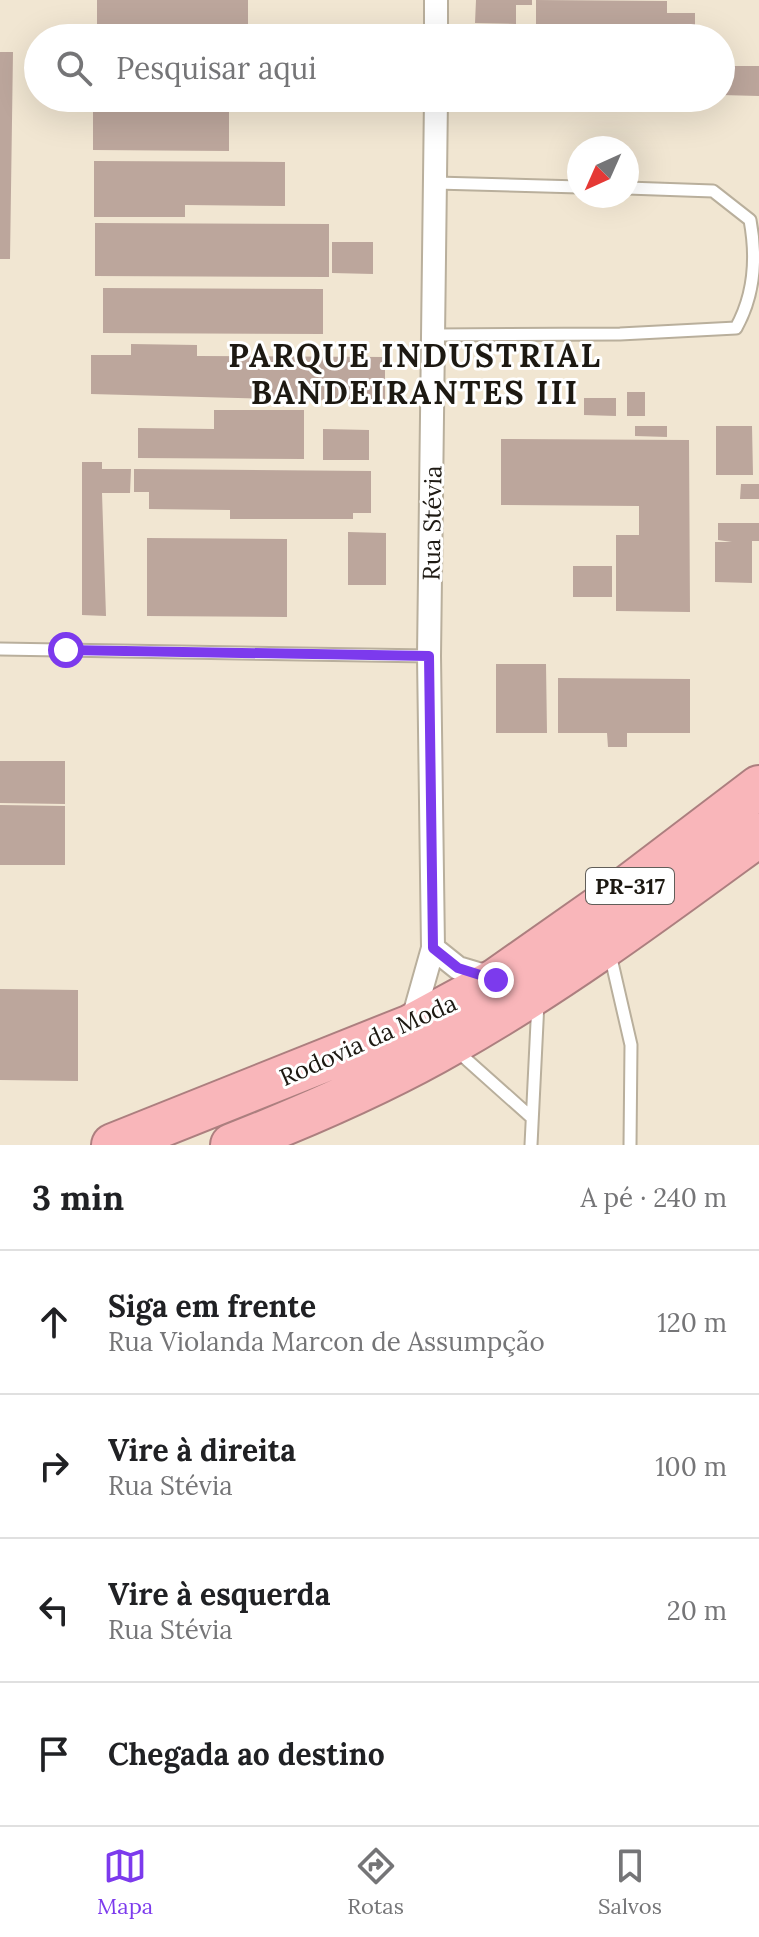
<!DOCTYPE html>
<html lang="pt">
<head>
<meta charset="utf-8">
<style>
  :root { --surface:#fff; --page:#f6f6f6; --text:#202124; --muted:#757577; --line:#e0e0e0; --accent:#7c3aed }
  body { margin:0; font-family:Lora,serif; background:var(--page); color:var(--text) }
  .compass { position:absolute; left:567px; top:136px; width:72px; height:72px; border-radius:50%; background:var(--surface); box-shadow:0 8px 32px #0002; rotate:225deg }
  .stop { position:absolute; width:24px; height:24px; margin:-18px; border:6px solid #7c3aed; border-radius:50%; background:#fff }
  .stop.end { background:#7c3aed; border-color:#fff; box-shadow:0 2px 8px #0008 }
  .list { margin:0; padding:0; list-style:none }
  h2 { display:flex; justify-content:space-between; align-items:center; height:104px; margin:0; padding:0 32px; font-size:34px }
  h2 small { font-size:26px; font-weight:400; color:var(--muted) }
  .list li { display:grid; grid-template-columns:52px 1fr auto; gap:24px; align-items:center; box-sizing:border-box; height:144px; padding:0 32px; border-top:2px solid var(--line) }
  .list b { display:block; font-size:30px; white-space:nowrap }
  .list p { margin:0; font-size:26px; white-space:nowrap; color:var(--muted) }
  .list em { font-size:26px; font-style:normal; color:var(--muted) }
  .icon { flex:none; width:44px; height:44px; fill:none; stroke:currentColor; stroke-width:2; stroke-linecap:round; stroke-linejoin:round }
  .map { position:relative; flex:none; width:759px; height:1145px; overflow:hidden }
  .search { position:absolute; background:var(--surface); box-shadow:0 8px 32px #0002; left:24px; right:24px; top:24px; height:88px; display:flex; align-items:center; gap:20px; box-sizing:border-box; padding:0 28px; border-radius:44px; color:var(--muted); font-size:30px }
  .sheet { height:680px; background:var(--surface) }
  nav { display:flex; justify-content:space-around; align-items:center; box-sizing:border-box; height:112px; border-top:2px solid var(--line); background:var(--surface); font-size:22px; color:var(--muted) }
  nav a { display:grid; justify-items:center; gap:4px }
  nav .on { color:var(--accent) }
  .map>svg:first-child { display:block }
  .building { fill:#bca69c }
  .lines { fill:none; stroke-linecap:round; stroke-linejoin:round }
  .lane-casing { stroke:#b9af9c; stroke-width:15 }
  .street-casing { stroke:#b9af9c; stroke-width:26 }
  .highway-casing { stroke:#ac7f7f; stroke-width:46 }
  .lane { stroke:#fff; stroke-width:11 }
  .street { stroke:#fff; stroke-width:22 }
  .highway { stroke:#f9b6ba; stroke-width:42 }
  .route { stroke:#7c3aed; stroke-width:10 }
  .labels { text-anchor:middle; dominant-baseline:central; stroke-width:6; stroke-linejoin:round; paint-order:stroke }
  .shield { fill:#fff; stroke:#615e59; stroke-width:2 }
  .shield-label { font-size:22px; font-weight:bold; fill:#1d1912 }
  .street-label { font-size:24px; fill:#1d1912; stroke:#fff }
  .district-label { font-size:32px; font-weight:bold; letter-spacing:2px; fill:#1d1912; stroke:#fff }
</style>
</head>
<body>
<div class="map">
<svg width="759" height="1145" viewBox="0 0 759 1145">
  <rect width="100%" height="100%" fill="#f1e6d2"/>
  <path class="building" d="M97 0H248V38H97Z
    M476 0H532V5H516V24L475 23Z
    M536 0 667 1V13H695V35L536 33Z
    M0 52H13L10 259H0Z
    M721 66H759V96L721 95Z
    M93 101 229 102V151L93 150Z
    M94 161 285 162V206L185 205V217H94Z
    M95 223 329 224V277L95 276Z
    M332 242H373V274L332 273Z
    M103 288 323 289V334L103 333Z
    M131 344 197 345V356L385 357V402L91 394V355H131Z
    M627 392H645V416H627Z
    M584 398H616V416L584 415Z
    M214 410H304V459L138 458V428L214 429Z
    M635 426H667V437L635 436Z
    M716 426H752L753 475H716Z
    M323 429 369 430V460H323Z
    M501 439 689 440 690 612 616 611V535H639V506L501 505Z
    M82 462H102V469H131L130 493H102L106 616 82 615Z
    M134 469 371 471V513H353V519H230V510L149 509V492H134Z
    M741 484H759V499H740Z
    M718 523H759V541H752V583L715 582V542H732L718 540Z
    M348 532 386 533V585H348Z
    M147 538 287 539V617L147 616Z
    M573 566H612V597H573Z
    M496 664H546L547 733H496Z
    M558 678 690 679V733H627V747H608L607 733H558Z
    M0 761H65V804L0 803Z
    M0 805 65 806V865H0Z
    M0 989 78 990V1081L0 1080Z"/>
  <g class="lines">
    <defs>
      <path id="lane" d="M436 183 579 187
        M436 335 620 334 736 328C755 294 757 258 750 220L713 191 627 188
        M0 649 429 656
        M610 954 631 1045 630 1145
        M457 1051 531 1117
        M531 1145 538 1002"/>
      <path id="street" d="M436 38V0
        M433 948 458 968 495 979
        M411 1026 433 948 429 656 436 98"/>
      <path id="highway" d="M113 1145 411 1026 496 980 617 895 759 787
        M232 1145C306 1116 383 1083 452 1043 560 982 659 908 759 835"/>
    </defs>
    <use href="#lane" class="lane-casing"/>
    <use href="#street" class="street-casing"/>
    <use href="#highway" class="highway-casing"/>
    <use href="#lane" class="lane"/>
    <use href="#street" class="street"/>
    <use href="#highway" class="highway"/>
  </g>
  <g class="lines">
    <path class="route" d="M66 650 429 656 433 948 458 968 496 980"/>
  </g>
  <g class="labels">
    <rect class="shield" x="586" y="868" width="88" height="36" rx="6"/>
    <g class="shield-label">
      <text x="630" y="886">PR-317</text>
    </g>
    <g class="street-label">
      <text transform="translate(432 523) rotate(-89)">Rua Stévia</text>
      <text transform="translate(368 1040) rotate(-24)">Rodovia da Moda</text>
    </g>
    <g class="district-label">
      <text x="415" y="355">PARQUE INDUSTRIAL<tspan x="415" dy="37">BANDEIRANTES III</tspan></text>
    </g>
  </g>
</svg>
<svg class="compass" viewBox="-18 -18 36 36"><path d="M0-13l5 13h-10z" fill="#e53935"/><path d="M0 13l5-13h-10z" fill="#757577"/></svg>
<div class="stop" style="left:66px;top:650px"></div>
<div class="stop end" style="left:496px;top:980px"></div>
<div class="search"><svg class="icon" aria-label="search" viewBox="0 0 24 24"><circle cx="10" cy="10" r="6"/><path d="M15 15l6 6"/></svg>Pesquisar aqui</div>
</div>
<section class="sheet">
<h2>3 min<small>A pé · 240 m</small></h2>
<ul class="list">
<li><svg class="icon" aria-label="ahead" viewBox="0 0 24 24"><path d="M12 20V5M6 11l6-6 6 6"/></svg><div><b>Siga em frente</b><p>Rua Violanda Marcon de Assumpção</p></div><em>120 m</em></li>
<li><svg class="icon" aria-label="right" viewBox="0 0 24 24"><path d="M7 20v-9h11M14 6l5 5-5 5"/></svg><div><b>Vire à direita</b><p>Rua Stévia</p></div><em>100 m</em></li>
<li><svg class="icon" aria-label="left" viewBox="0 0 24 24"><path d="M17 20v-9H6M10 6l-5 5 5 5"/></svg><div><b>Vire à esquerda</b><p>Rua Stévia</p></div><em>20 m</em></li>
<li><svg class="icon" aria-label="arrive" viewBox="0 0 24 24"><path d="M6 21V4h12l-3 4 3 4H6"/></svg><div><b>Chegada ao destino</b></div></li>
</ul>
</section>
<nav>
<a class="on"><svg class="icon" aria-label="map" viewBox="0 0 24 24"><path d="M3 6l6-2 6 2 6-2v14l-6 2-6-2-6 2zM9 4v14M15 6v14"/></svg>Mapa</a>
<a><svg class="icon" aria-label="directions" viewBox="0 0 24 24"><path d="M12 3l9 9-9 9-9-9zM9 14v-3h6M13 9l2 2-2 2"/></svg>Rotas</a>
<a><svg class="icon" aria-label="saved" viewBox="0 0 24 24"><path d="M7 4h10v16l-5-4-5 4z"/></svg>Salvos</a>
</nav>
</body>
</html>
